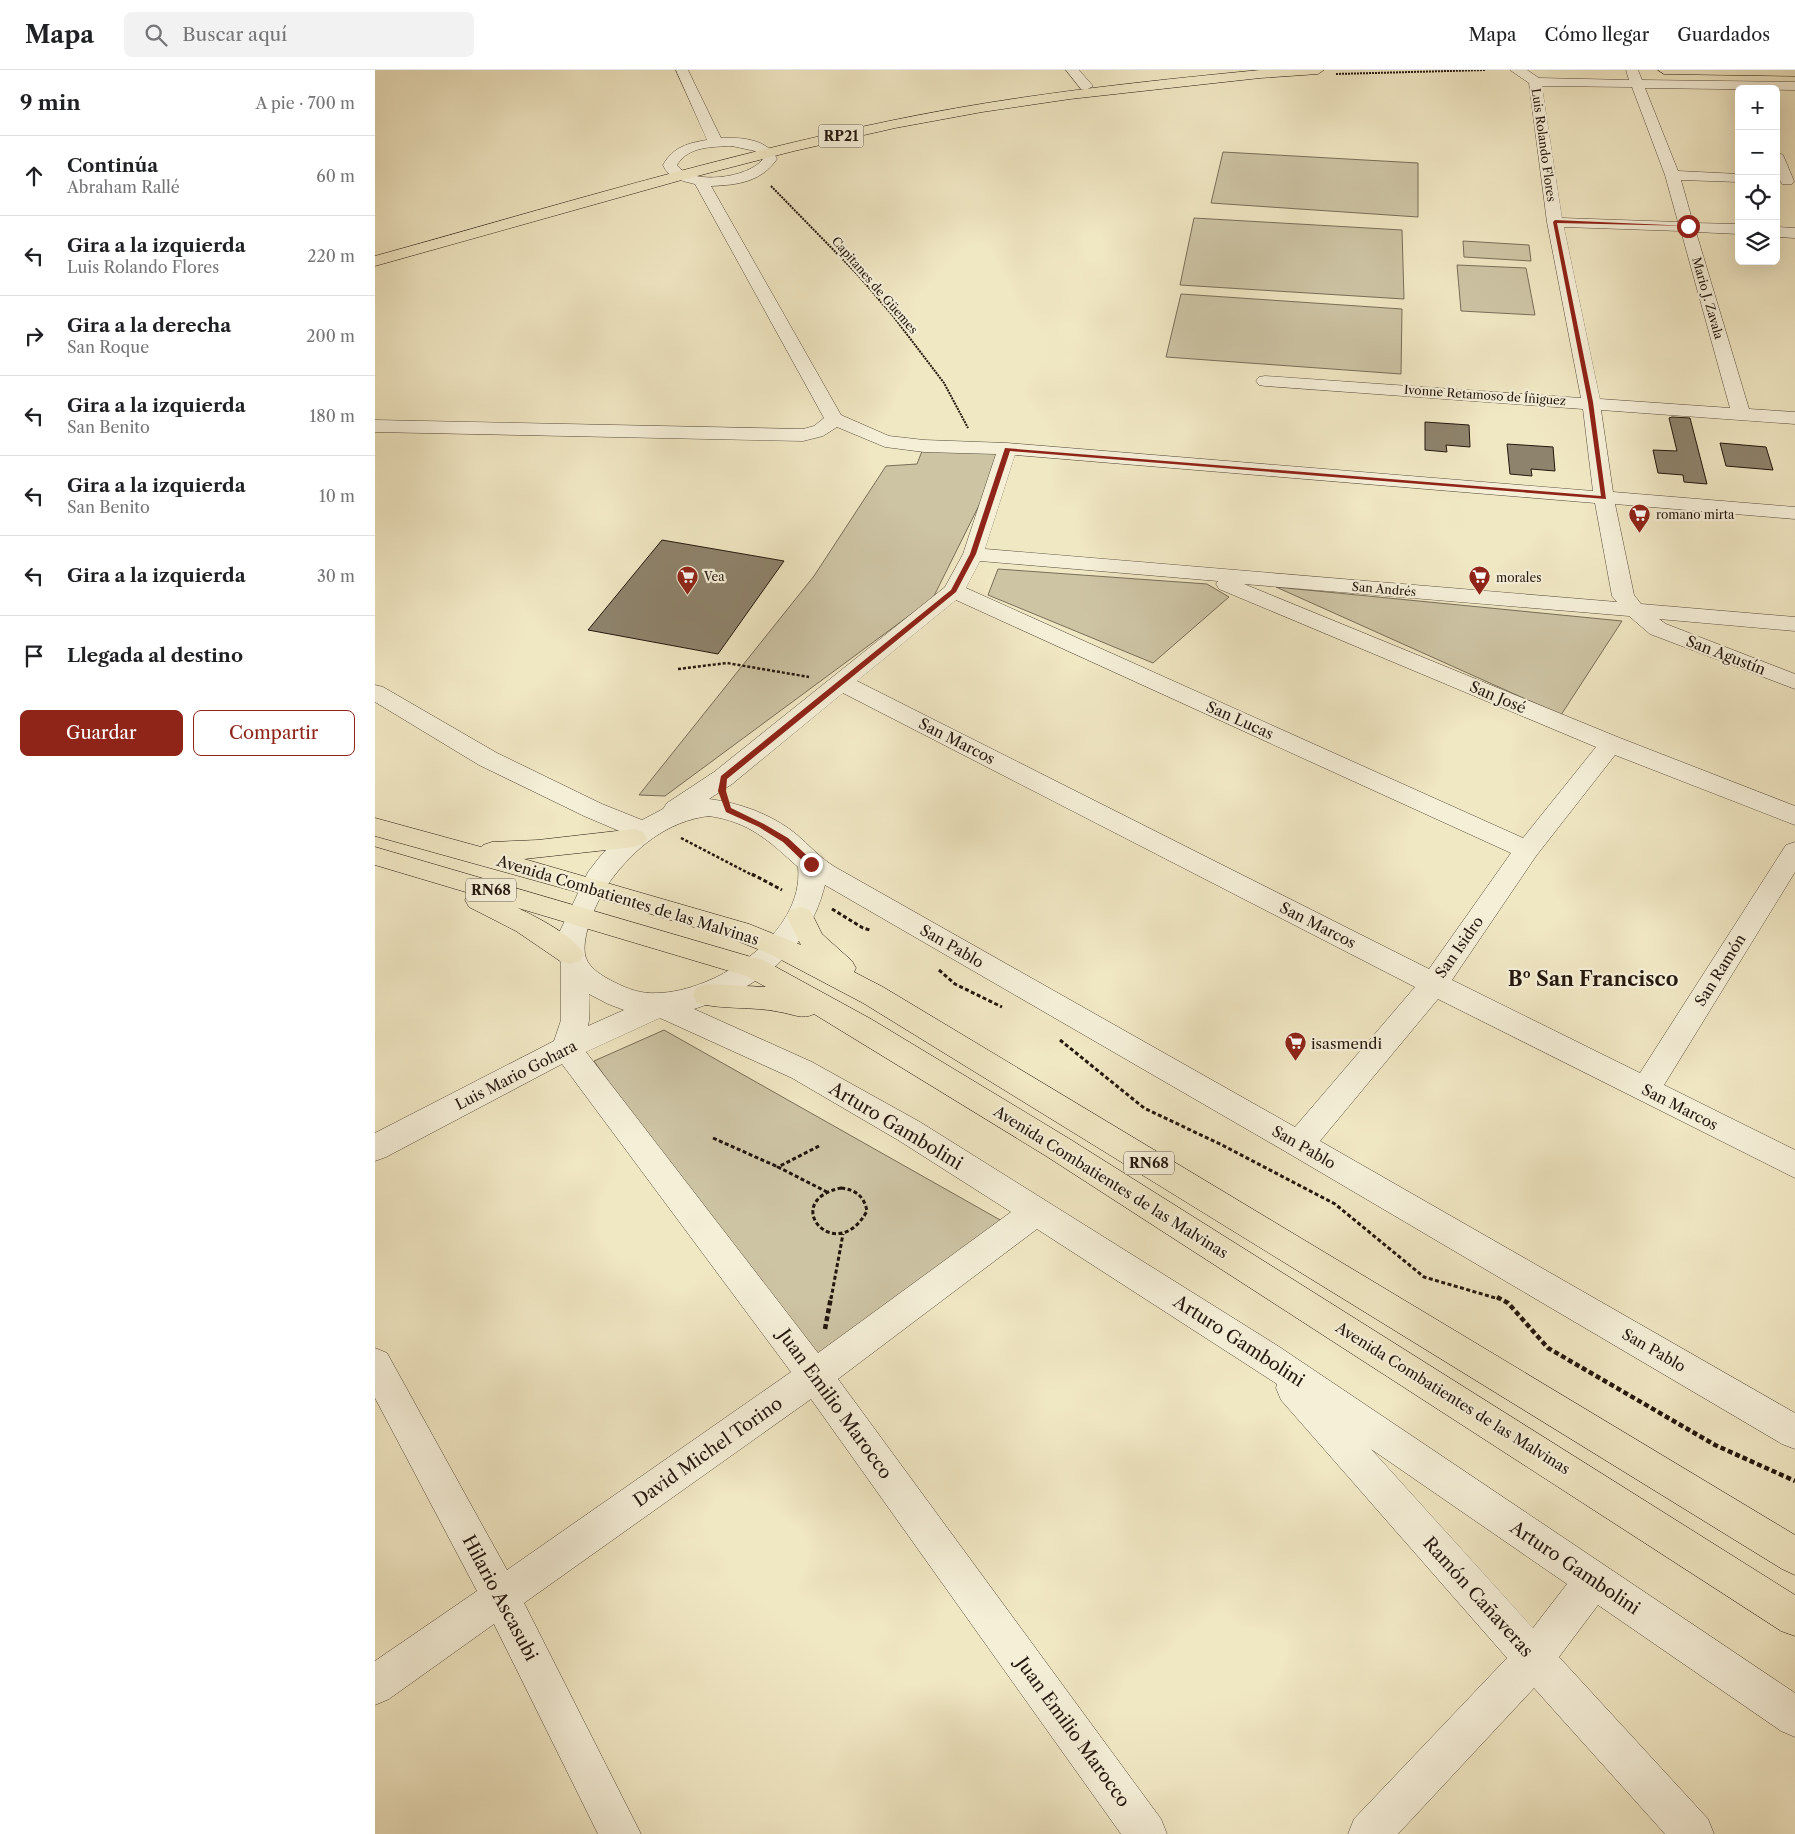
<!DOCTYPE html>
<html lang="es">
<head>
<meta charset="utf-8">
<style>
  :root { --surface:#fff; --page:#f2f2f2; --text:#202124; --muted:#757577; --line:#e0e0e0; --accent:#8f2418 }
  body { margin:0; font-family:"Libre Caslon Text",serif; background:var(--page); color:var(--text) }
  .controls { position:absolute; right:15px; top:15px; display:grid; overflow:hidden; border-radius:8px; box-shadow:0 5px 20px #0002 }
  .controls button { width:45px; height:45px; display:grid; place-items:center; padding:0; border:0; border-bottom:1px solid var(--line); background:var(--surface); color:var(--text); font:25px sans-serif }
  .stop { position:absolute; width:15px; height:15px; margin:-11px; border:4px solid #8f2418; border-radius:50%; background:#fff }
  .stop.end { background:#8f2418; border-color:#fff; box-shadow:0 1px 5px #0008 }
  .list { margin:0; padding:0; list-style:none }
  h2 { display:flex; justify-content:space-between; align-items:center; height:65px; margin:0; padding:0 20px; font-size:21px }
  h2 small { font-size:16px; font-weight:400; color:var(--muted) }
  .list li { display:grid; grid-template-columns:32px 1fr auto; gap:15px; align-items:center; box-sizing:border-box; height:80px; padding:0 20px; border-top:1px solid var(--line) }
  .list b { display:block; font-size:19px; white-space:nowrap }
  .list p { margin:0; font-size:16px; white-space:nowrap; color:var(--muted) }
  .list em { font-size:16px; font-style:normal; color:var(--muted) }
  .actions { display:flex; gap:10px; padding:15px 20px }
  .actions a { flex:1; padding:11px 0; border:1px solid var(--accent); border-radius:8px; text-align:center; font-size:18px; color:var(--accent) }
  .actions .main { background:var(--accent); color:#fff }
  .icon { flex:none; width:28px; height:28px; fill:none; stroke:currentColor; stroke-width:2; stroke-linecap:round; stroke-linejoin:round }
  .map { position:relative; flex:none; width:1420px; height:1764px; overflow:hidden }
  header { display:flex; align-items:center; gap:30px; box-sizing:border-box; height:70px; padding:0 25px; background:var(--surface); border-bottom:1px solid var(--line) }
  header strong { font-size:24px }
  nav { display:flex; gap:28px; margin-inline-start:auto; font-size:18px }
  .search { width:350px; height:45px; background:var(--page); display:flex; align-items:center; gap:12px; box-sizing:border-box; padding:0 18px; border-radius:8px; color:var(--muted); font-size:19px }
  main { display:flex }
  aside { flex:1; background:var(--surface) }
  .map>svg:first-child { display:block }
  .green { fill:#cdc4a4; stroke:#786e59 }
  .building { fill:#8e836c; stroke:#24170e }
  .lines { fill:none; stroke-linecap:round; stroke-linejoin:round }
  .minor-casing { stroke:#574b3b; stroke-width:1 }
  .major-casing { stroke:#24170e; stroke-width:1 }
  .path-far3 { stroke:#24170e; stroke-width:2; stroke-dasharray:2 1; stroke-linecap:butt }
  .path-far2 { stroke:#24170e; stroke-width:2.5; stroke-dasharray:3 2; stroke-linecap:butt }
  .path-far1 { stroke:#24170e; stroke-width:3; stroke-dasharray:4 2.5; stroke-linecap:butt }
  .path { stroke:#24170e; stroke-width:4.5; stroke-dasharray:5 3; stroke-linecap:butt }
  .minor { fill:#f5efd8; fill-rule:evenodd }
  .major { fill:#f0e7c3; fill-rule:evenodd }
  .route { fill:#8f2418 }
  .labels { text-anchor:middle; dominant-baseline:central; stroke-width:4.5; stroke-linejoin:round; paint-order:stroke }
  .far-street-label { font-size:12px; fill:#24170e; stroke:#f5efd8 }
  .far-poi-label { font-size:12px; fill:#24170e; stroke:#f5efd8; text-anchor:start }
  .shield { fill:#f5efd8; stroke:#63584b; stroke-width:1 }
  .shield-label { font-size:14px; font-weight:bold; fill:#24170e }
  .street-label { font-size:15px; fill:#24170e; stroke:#f5efd8 }
  .poi-label { font-size:15px; fill:#24170e; stroke:#f5efd8; text-anchor:start }
  .near-street-label { font-size:18px; fill:#24170e; stroke:#f5efd8 }
  .district-label { font-size:20px; font-weight:bold; fill:#24170e; stroke:#f5efd8 }
</style>
</head>
<body>
<header>
<strong>Mapa</strong>
<div class="search"><svg class="icon" aria-label="search" viewBox="0 0 24 24"><circle cx="10" cy="10" r="6"/><path d="M15 15l6 6"/></svg>Buscar aquí</div>
<nav><a>Mapa</a><a>Cómo llegar</a><a>Guardados</a></nav>
</header>
<main>
<aside>
<h2>9 min<small>A pie · 700 m</small></h2>
<ul class="list">
<li><svg class="icon" aria-label="ahead" viewBox="0 0 24 24"><path d="M12 20V5M6 11l6-6 6 6"/></svg><div><b>Continúa</b><p>Abraham Rallé</p></div><em>60 m</em></li>
<li><svg class="icon" aria-label="left" viewBox="0 0 24 24"><path d="M17 20v-9H6M10 6l-5 5 5 5"/></svg><div><b>Gira a la izquierda</b><p>Luis Rolando Flores</p></div><em>220 m</em></li>
<li><svg class="icon" aria-label="right" viewBox="0 0 24 24"><path d="M7 20v-9h11M14 6l5 5-5 5"/></svg><div><b>Gira a la derecha</b><p>San Roque</p></div><em>200 m</em></li>
<li><svg class="icon" aria-label="left" viewBox="0 0 24 24"><path d="M17 20v-9H6M10 6l-5 5 5 5"/></svg><div><b>Gira a la izquierda</b><p>San Benito</p></div><em>180 m</em></li>
<li><svg class="icon" aria-label="left" viewBox="0 0 24 24"><path d="M17 20v-9H6M10 6l-5 5 5 5"/></svg><div><b>Gira a la izquierda</b><p>San Benito</p></div><em>10 m</em></li>
<li><svg class="icon" aria-label="left" viewBox="0 0 24 24"><path d="M17 20v-9H6M10 6l-5 5 5 5"/></svg><div><b>Gira a la izquierda</b></div><em>30 m</em></li>
<li><svg class="icon" aria-label="arrive" viewBox="0 0 24 24"><path d="M6 21V4h12l-3 4 3 4H6"/></svg><div><b>Llegada al destino</b></div></li>
</ul>
<div class="actions"><a class="main">Guardar</a><a>Compartir</a></div>
</aside>
<div class="map">
<svg width="1420" height="1764" viewBox="0 0 1420 1764">
  <rect width="100%" height="100%" fill="#f0e7c3"/>
  <filter id="stains"><feTurbulence type="fractalNoise" baseFrequency=".004" numOctaves="4"/><feColorMatrix values="0 0 0 0 .2 0 0 0 0 .09 0 0 0 0 .02 0 0 0 .5 -.17"/></filter>
  <radialGradient id="worn" r=".72"><stop offset=".6" stop-color="#630" stop-opacity="0"/><stop offset="1" stop-color="#630" stop-opacity=".3"/></radialGradient>
  <path class="green" d="M848 82 1043 93V147L836 133Z
    M819 148 1027 160 1029 229 805 215Z
    M1088 171 1154 175 1156 191 1089 187Z
    M1082 195 1151 198 1160 245 1086 241Z
    M806 224 1027 239 1026 304 791 287Z
    M549 376 632 379 558 528 290 726 264 725 439 506 511 396 542 394Z
    M623 499 832 514 854 527 778 593 613 525Z
    M901 517 1247 551 1186 645Z
    M289 960 627 1151 440 1306 219 991Z"/>
  <path class="building" d="M1297 347 1315 348 1332 414 1309 412 1308 405 1283 403 1278 380 1302 381 1294 348Z
    M1050 352 1094 355 1095 377 1071 375 1072 382 1050 380Z
    M1345 373 1391 377 1398 400 1351 396Z
    M1132 374 1178 377 1180 401 1156 399 1157 406 1135 404Z
    M287 470 409 491 343 584 213 560Z"/>
  <g class="lines">
    <defs>
      <path id="minor" d="M301 0H313L346 68C366 67 393 69 402 89 386 112 363 115 336 116L466 345 514 366 549 370 632 373 1218 421 1208 339 890 316 884 315 881 311 884 307 890 306 1206 328 1172 152 1154 13 1135 0H1152L1164 8 1254 10 1251 0H1263L1267 10 1420 12V20L1270 18 1303 101 1364 104V112L1306 110 1318 153 1364 154V164L1321 162 1374 339 1420 342V354L1226 340 1238 422 1420 437V449L1240 434 1259 525 1266 534 1420 547V561L1284 549 1291 554 1420 604V619L1275 564 1254 546 869 514 1245 668 1420 736V755L1240 685 1161 786 1077 910 1265 1003 1411 775 1420 772V802L1289 1015 1420 1080V1108L1063 929 945 1071 1420 1343V1379L1407 1374 913 1083 450 815C433 883 383 918 319 939L437 992 545 1052 903 1276 1420 1623V1667L1406 1661 1223 1535 1184 1587 1333 1749 1339 1764H1290L1159 1618 1023 1764H973L979 1749 1132 1588 906 1330 901 1318 902 1314 662 1159 463 1309 786 1749 792 1764H746L436 1329 149 1533 266 1764H223L119 1554 14 1629 0 1635V1591L102 1521 0 1328V1278L12 1283 132 1500 416 1302 187 994 11 1087 0 1091V1063L179 971 186 950V894L182 879 185 861 213 802 227 784 249 763 209 746 104 695 0 632V615L8 617 122 683 227 734 267 750 288 739 292 733 339 702 570 517 588 484 621 384 549 382 510 377 462 357 448 366 428 371 0 362V350L428 359 439 356 449 348 320 114C307 111 293 108 288 95 298 77 313 73 332 70ZM1167 16 1257 17 1290 105 1303 152 1187 148ZM357 76 380 81 388 89C374 108 316 116 302 95 313 76 338 77 357 76ZM1189 157 1306 161 1355 338 1225 329ZM640 385 1220 433 1237 526 1242 532 610 479ZM605 491 843 511 841 514 844 519 1221 677 1148 768 591 518ZM581 530 1136 783 1054 899 482 611ZM468 623 1040 917 920 1057 460 797C445 788 434 775 421 764 396 744 365 733 334 729L357 714ZM334 746C375 752 394 771 423 797 430 863 341 922 282 923 266 924 253 919 239 912 229 907 215 899 211 888 204 869 224 825 236 810 260 778 292 751 334 746ZM214 924 233 934 249 940 213 956 214 950ZM285 948 417 1008 523 1070 636 1142 443 1283 211 982ZM996 1379 1192 1514 1158 1558Z
        M691 0H704L718 16 711 20 706 19Z
        M1401 81 1408 85 1419 111 1417 114H1407C1400 104 1401 93 1401 81Z
        M1401 157 1420 158V168L1401 167Z"/>
      <path id="major" d="M885 0H949L943 4 885 8 695 29 607 42 520 58 419 81 303 111 0 196V186C172 138 344 86 519 50 640 25 762 12 885 0Z
        M1283 0H1420V6L1289 4Z
        M0 748 106 777 108 775 117 772 163 770 259 759 268 762 272 768 268 774 259 777 149 789 374 854 426 875 412 847 415 840 425 837 435 840 447 864 477 891 481 898 479 902 508 917 1420 1465V1505L1407 1499 488 933 395 884 355 868 216 826 0 766Z
        M0 777 390 891 496 949 693 1068 1420 1525V1566L1406 1561 671 1086 439 944C427 950 418 944 405 942 378 936 346 940 322 933L318 925 322 917 332 914 391 917 371 906 143 838C163 848 198 865 209 884L205 891 195 894 185 891 141 861 94 837 90 830 94 823 0 795Z"/>
    </defs>
    <use href="#minor" class="minor-casing"/>
    <use href="#major" class="major-casing"/>
    <path class="path-far3" d="M961 4 1111 0
      M396 116 482 204 518 246 569 313 593 358"/>
    <path class="path-far2" d="M303 599 352 593 434 607
      M306 768 379 806"/>
    <path class="path-far1" d="M377 804 407 820
      M457 839 488 858 495 860
      M564 900 580 914 627 937
      M685 970 769 1038 847 1075 960 1134 1049 1207 1124 1229
      M338 1068 403 1097
      M444 1076 403 1097 452 1122
      M466 1118C481 1120 489 1126 492 1141 461 1198 403 1131 466 1118Z
      M456 1229 468 1164"/>
    <path class="path" d="M1122 1227 1133 1233 1173 1278 1340 1375 1420 1411
      M450 1259 456 1227"/>
    <use href="#minor" class="minor"/>
    <use href="#major" class="major"/>
  </g>
  <path class="route" d="M1180 150 1315 156 1182 153 1218 332 1231 429 635 381 601 484 581 522 352 709 351 721 356 738 389 754 413 768 439 792V796H433L408 772 384 757 351 742 343 721 346 706 576 520 595 484 630 378 1226 426 1213 332 1178 152Z"/>
  <defs>
    <symbol id="supermarket-pin" viewBox="-11 -11 22 30"><path d="M0 17L-7.5 6A9.5 9.5 0 1 1 7.5 6Z" fill="#8f2418" stroke="#f5efd8"/><path d="M-6-5.5h2.5l.6 2H6L4.5 2H-2.5L-4.4-4H-6ZM-1.5 3.2a1.3 1.3 0 1 0 .1 0ZM3 3.2a1.3 1.3 0 1 0 .1 0Z" fill="#fff"/></symbol>
  </defs>
  <g fill-rule="evenodd">
    <use href="#supermarket-pin" x="1252" y="432" width="25" height="34"/>
    <use href="#supermarket-pin" x="300" y="494" width="25" height="34"/>
    <use href="#supermarket-pin" x="1092" y="494" width="25" height="34"/>
    <use href="#supermarket-pin" x="908" y="960" width="25" height="34"/>
  </g>
  <g class="labels">
    <g class="far-street-label">
      <text transform="translate(1169 75) rotate(82)">Luis Rolando Flores</text>
      <text transform="translate(500 215) rotate(49)">Capitanes de Güemes</text>
      <text transform="translate(1333 228) rotate(74)">Mario J. Zavala</text>
      <text transform="translate(1110 325) rotate(4)">Ivonne Retamoso de Íñiguez</text>
      <text transform="translate(1009 519) rotate(5)">San Andrés</text>
    </g>
    <g class="far-poi-label">
      <text x="1281" y="444">romano mirta</text>
      <text x="329" y="506">Vea</text>
      <text x="1121" y="507">morales</text>
    </g>
    <g class="shield">
      <rect x="443.5" y="54.5" width="45" height="23" rx="4"/>
      <rect x="91" y="808.5" width="50" height="23" rx="4"/>
      <rect x="749" y="1081.5" width="50" height="23" rx="4"/>
    </g>
    <g class="shield-label">
      <text x="466" y="66">RP21</text>
      <text x="116" y="820">RN68</text>
      <text x="774" y="1093">RN68</text>
    </g>
    <g class="street-label">
      <text transform="translate(1351 585) rotate(21)">San Agustín</text>
      <text transform="translate(1123 627) rotate(23)">San José</text>
      <text transform="translate(865 650) rotate(24)">San Lucas</text>
      <text transform="translate(582 671) rotate(27)">San Marcos</text>
      <text transform="translate(253 830) rotate(17)">Avenida Combatientes de las Malvinas</text>
      <text transform="translate(943 855) rotate(27)">San Marcos</text>
      <text transform="translate(577 876) rotate(30)">San Pablo</text>
      <text transform="translate(1084 877) rotate(-55)">San Isidro</text>
      <text transform="translate(1345 900) rotate(-58)">San Ramón</text>
      <text transform="translate(141 1005) rotate(-27)">Luis Mario Gohara</text>
      <text transform="translate(1305 1037) rotate(27)">San Marcos</text>
      <text transform="translate(929 1077) rotate(30)">San Pablo</text>
      <text transform="translate(736 1112) rotate(32)">Avenida Combatientes de las Malvinas</text>
      <text transform="translate(1279 1280) rotate(30)">San Pablo</text>
      <text transform="translate(1078 1328) rotate(32)">Avenida Combatientes de las Malvinas</text>
    </g>
    <g class="poi-label">
      <text x="936" y="973">isasmendi</text>
    </g>
    <g class="near-street-label">
      <text transform="translate(521 1056) rotate(31)">Arturo Gambolini</text>
      <text transform="translate(864 1271) rotate(33)">Arturo Gambolini</text>
      <text transform="translate(460 1334) rotate(54)">Juan Emilio Marocco</text>
      <text transform="translate(333 1382) rotate(-35)">David Michel Torino</text>
      <text transform="translate(1200 1498) rotate(34)">Arturo Gambolini</text>
      <text transform="translate(1103 1527) rotate(48)">Ramón Cañaveras</text>
      <text transform="translate(125 1528) rotate(62)">Hilario Ascasubi</text>
      <text transform="translate(698 1662) rotate(54)">Juan Emilio Marocco</text>
    </g>
    <g class="district-label">
      <text x="1218" y="909">Bº San Francisco</text>
    </g>
  </g>
  <rect width="100%" height="100%" filter="url(#stains)"/>
  <rect width="100%" height="100%" fill="url(#worn)"/>
</svg>
<div class="controls">
<button>+</button>
<button>−</button>
<button><svg class="icon" aria-label="locate" viewBox="0 0 24 24"><circle cx="12" cy="12" r="6"/><path d="M12 2v4M12 18v4M2 12h4M18 12h4"/></svg></button>
<button><svg class="icon" aria-label="layers" viewBox="0 0 24 24"><path d="M12 4l9 5-9 5-9-5zM3 14l9 5 9-5"/></svg></button>
</div>
<div class="stop" style="left:1313px;top:156px"></div>
<div class="stop end" style="left:436px;top:794px"></div>
</div>
</main>
</body>
</html>
